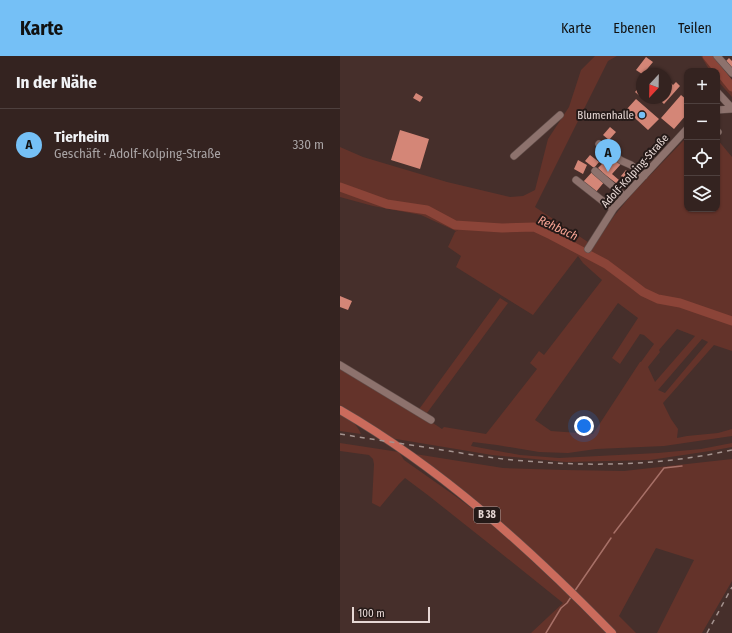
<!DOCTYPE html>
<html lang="de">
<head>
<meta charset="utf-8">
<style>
  :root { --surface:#342320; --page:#3c2b29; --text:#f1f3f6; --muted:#a9a4a5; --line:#4e403e; --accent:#75c0f6 }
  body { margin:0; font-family:"Fira Sans Condensed",sans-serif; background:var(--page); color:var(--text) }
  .controls { position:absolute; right:12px; top:12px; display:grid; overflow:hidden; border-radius:8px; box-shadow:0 1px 3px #0004 }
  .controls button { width:36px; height:36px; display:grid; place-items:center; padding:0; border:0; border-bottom:1px solid var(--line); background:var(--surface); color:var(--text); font:20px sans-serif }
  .compass { position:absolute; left:296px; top:12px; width:36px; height:36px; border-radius:50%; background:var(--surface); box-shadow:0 1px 3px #0004; rotate:202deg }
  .scale { position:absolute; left:12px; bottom:10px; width:78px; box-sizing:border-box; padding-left:4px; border:2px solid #e7d8d5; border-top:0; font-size:11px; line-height:14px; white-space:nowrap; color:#e7d8d5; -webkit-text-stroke:3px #251a18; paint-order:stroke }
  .you { position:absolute; left:244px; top:370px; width:14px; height:14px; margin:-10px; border:3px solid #fff; border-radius:50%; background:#1a73e8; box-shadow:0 0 0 6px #1a73e833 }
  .badge { display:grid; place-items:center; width:26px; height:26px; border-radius:50%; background:var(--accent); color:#111; font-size:13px; font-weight:700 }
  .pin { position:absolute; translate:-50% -33px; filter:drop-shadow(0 1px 2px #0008) }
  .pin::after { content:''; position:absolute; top:21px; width:14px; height:12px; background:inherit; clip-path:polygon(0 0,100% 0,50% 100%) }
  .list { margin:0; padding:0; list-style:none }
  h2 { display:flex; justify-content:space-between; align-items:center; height:52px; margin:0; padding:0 16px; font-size:17px }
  h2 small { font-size:13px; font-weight:400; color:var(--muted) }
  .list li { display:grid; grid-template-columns:26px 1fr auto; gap:12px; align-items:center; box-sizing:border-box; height:72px; padding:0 16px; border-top:1px solid var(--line) }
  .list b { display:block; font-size:15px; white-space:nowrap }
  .list p { margin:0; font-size:13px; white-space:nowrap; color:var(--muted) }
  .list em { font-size:13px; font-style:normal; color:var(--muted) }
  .icon { flex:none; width:22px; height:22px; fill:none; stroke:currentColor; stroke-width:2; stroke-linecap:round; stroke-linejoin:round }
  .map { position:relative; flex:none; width:392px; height:577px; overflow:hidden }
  header { display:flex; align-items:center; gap:24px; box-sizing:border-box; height:56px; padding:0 20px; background:var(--accent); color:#111 }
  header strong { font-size:19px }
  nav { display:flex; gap:22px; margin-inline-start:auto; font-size:14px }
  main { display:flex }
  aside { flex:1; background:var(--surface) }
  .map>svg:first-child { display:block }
  .green { fill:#64332a; fill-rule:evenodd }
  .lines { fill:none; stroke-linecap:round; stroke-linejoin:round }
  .stream { stroke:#a77067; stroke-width:1.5 }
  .river { stroke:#8b4438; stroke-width:9 }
  .building { fill:#d48677 }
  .minor-casing { stroke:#604d49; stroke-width:8 }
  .major-casing { stroke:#604d49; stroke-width:9 }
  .minor { stroke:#8d726d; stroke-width:7 }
  .major { stroke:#cb6b5c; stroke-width:8 }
  .rail { stroke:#a4928e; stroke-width:1.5; stroke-dasharray:5 5; stroke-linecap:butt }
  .poi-dot { fill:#75c0f6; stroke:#251a18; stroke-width:1.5 }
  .labels { text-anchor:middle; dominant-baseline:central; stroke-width:4; stroke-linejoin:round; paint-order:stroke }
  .shield { fill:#251a18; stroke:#ad9f9c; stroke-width:1 }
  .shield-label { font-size:10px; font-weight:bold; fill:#e7d8d5 }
  .poi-label { font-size:11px; fill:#e7d8d5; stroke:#251a18; text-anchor:end }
  .street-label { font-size:11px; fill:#e7d8d5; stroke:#251a18 }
  .water-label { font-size:12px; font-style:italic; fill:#faa595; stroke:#251a18 }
</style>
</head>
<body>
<header>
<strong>Karte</strong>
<nav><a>Karte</a><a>Ebenen</a><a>Teilen</a></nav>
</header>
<main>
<aside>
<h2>In der Nähe<small></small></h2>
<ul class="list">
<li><span class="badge">A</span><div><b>Tierheim</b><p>Geschäft · Adolf-Kolping-Straße</p></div><em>330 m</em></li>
</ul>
</aside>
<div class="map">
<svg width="392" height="577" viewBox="0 0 392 577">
  <rect width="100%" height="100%" fill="#462f2b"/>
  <path class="green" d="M255 0H277L268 5 195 151 254 190 274 160 292 138 347 81V153H377V83L392 101V295L374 289 323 347 331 363 338 373 337 382 347 380 378 377 392 373V380L324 390 256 393 228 397 199 396 157 389 133 386 131 390 180 399 219 402 318 397 361 393 392 387V391L370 395 310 404 226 406 152 399 50 382 38 373 0 349V312L77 356 160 242 168 247 84 361 102 373 104 371 146 378 197 313 190 307 199 295 204 299 262 224 243 207 238 200 193 259 116 211 121 200 108 191 115 176 118 174 116 175 81 159 33 150 0 141V91L23 101 107 126 170 141 183 140 195 134 208 83 229 51 241 14ZM278 247 298 262 272 302 280 308 300 278 304 279 314 288 301 306H300L253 378 211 375 195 364ZM337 273 355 280 315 326 308 311 320 296 319 294ZM362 283 368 286 325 337 318 334Z
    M361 0H370L392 26V41L377 24V15H370Z
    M0 357C10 364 16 366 21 378L0 375Z
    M0 387 59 396 64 404 118 442 154 469 228 539 266 577H191L223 547 147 486 89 440 65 422 59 428 40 451 32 447 34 408 33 403 29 399 0 395Z
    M75 398 163 412 224 414 284 415 392 403V525L362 577H317L354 504 316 492 279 560 296 577H275Z"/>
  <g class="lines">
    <path class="stream" d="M274 477 324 412 342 410
      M234 536 271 482
      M206 577 221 552 227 547 231 541"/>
    <path class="river" d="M367 0 392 31
      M0 131 47 148 87 154 115 169 162 172 194 171 211 179 266 208 294 229 303 236 318 243 340 247 392 265"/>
  </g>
  <path class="building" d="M306 1 313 6 303 18H302L296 14Z
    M389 2 392 5V12L386 5Z
    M326 22 333 29 336 26 340 30 324 48 318 42H326Z
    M300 30 302 31V42L295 36Z
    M76 37 83 41 80 46 73 42Z
    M341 39 347 44V58L334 73 321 62Z
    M296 43 319 63 308 74 286 54Z
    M270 71 276 76 269 84 263 79Z
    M60 74 89 83 80 113 51 104Z
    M267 97 271 101 266 107 268 109 274 101 281 108 272 118 279 124 276 127 261 116H262L258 112 262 108 259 106Z
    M250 99 259 106 254 112 245 105Z
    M238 104 247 109 243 118 234 113Z
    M286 114 293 120 288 126 281 120Z
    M253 115 265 125 256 136 243 126Z
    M0 240 12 245 8 254 0 251Z"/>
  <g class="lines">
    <defs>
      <path id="minor" d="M377 0 392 17
        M377 36 392 52
        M377 54 392 53
        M377 75 378 76
        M259 88 268 96 272 98 282 105 291 109 304 120
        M174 100 220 59
        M255 115 284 140
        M236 124 269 150 274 152
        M248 193 274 152 347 73
        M0 309 91 364"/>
      <path id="major" d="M0 354C102 413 190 493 272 577"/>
    </defs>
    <use href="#minor" class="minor-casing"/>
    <use href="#major" class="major-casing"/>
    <use href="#minor" class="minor"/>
    <use href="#major" class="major"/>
    <path class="rail" d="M0 378C30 383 60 387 90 392 122 397 154 403 186 405 255 411 325 409 392 394
      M367 577 392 531"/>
  </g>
  <circle class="poi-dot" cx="302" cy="59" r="4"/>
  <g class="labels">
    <rect class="shield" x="134" y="451" width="26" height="16" rx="3"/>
    <g class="shield-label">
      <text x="147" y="459">B 38</text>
    </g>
    <g class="poi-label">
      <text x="294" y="59">Blumenhalle</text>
    </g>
    <g class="street-label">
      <text transform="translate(295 115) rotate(-48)">Adolf-Kolping-Straße</text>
    </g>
    <g class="water-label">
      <text transform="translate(218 172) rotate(25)">Rehbach</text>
    </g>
  </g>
</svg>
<div class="controls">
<button>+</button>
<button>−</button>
<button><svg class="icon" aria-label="locate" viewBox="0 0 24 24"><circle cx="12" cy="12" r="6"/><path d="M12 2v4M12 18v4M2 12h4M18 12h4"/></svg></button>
<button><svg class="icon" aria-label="layers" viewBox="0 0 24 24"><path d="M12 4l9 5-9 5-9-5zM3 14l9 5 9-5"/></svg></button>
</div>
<svg class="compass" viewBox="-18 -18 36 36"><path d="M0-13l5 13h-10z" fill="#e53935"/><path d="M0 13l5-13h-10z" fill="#a9a4a5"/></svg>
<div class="scale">100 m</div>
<div class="you"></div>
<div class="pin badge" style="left:268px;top:116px">A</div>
</div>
</main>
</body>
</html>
